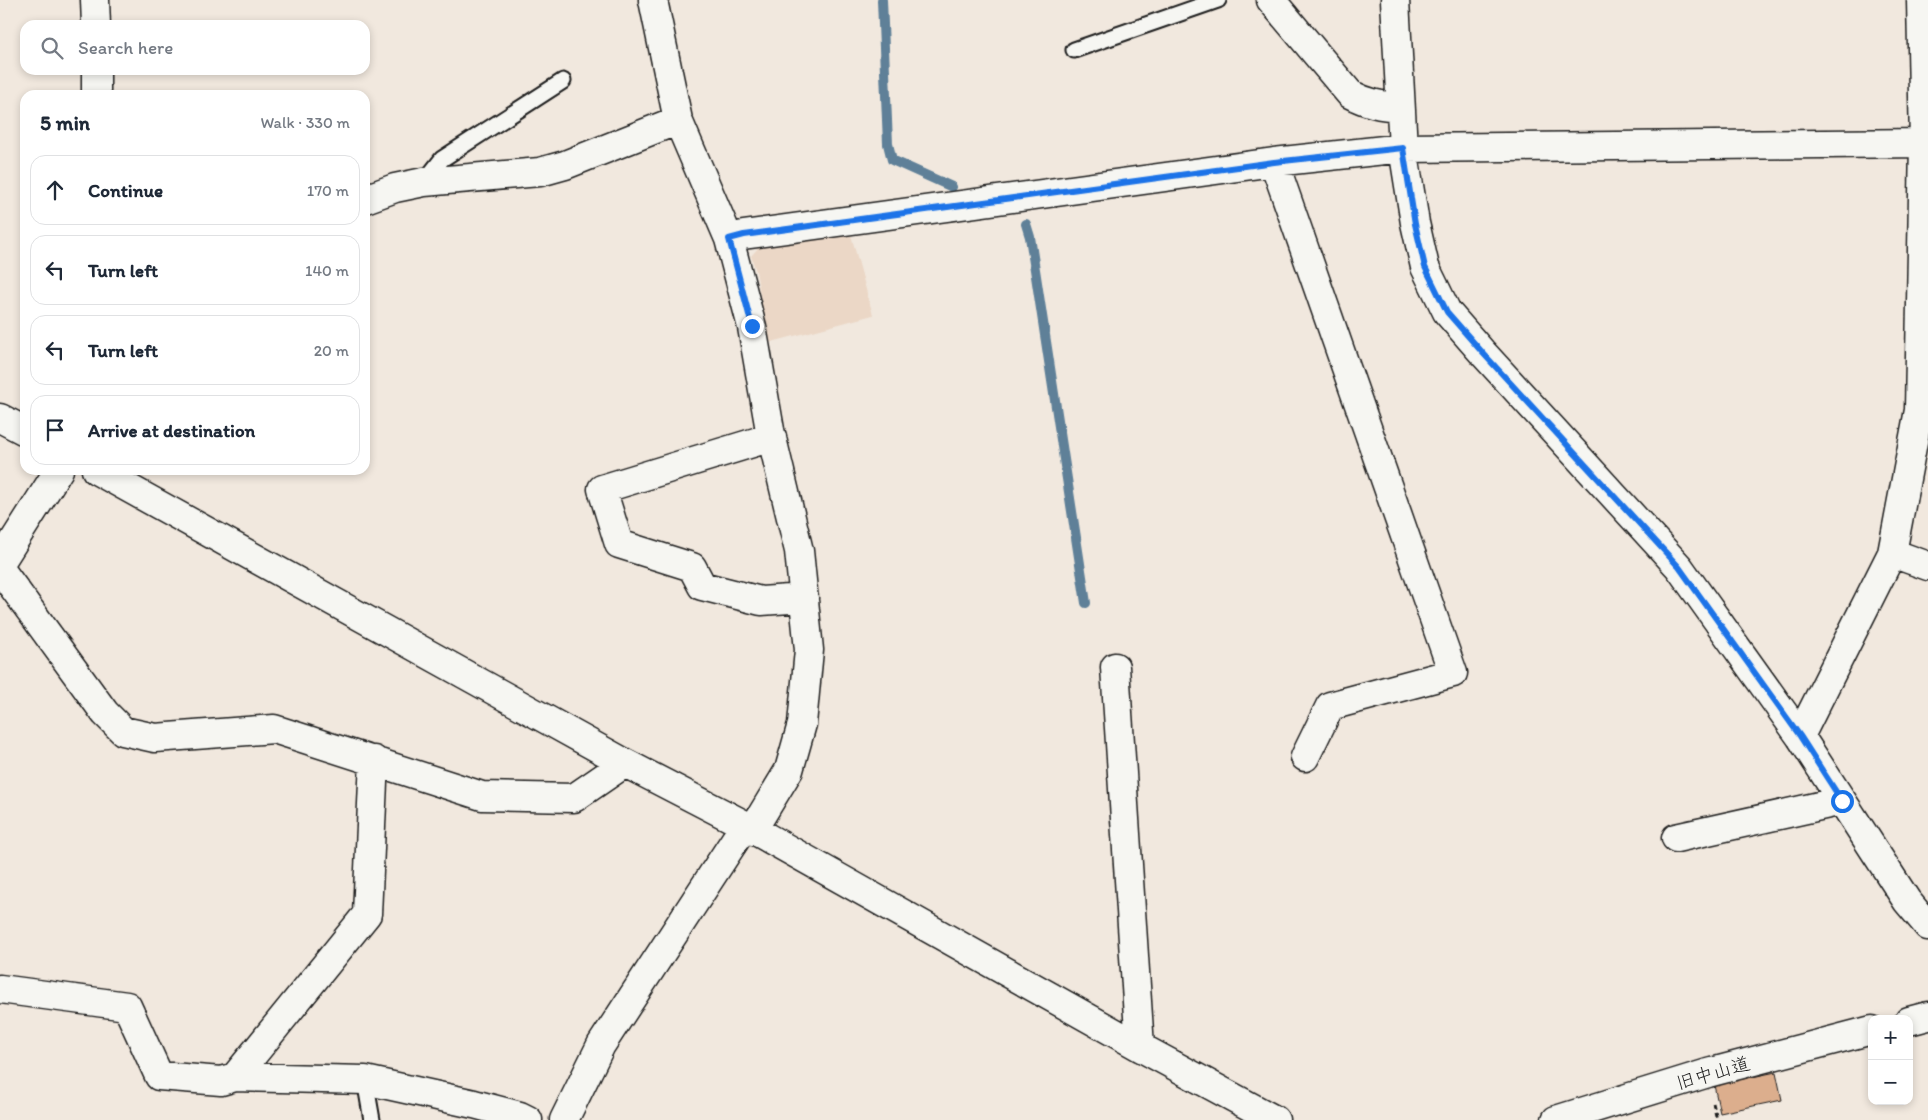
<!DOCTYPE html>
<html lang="en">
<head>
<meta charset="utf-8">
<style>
  :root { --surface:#fff; --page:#f6f6f7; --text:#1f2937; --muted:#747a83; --line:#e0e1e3 }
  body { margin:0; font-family:Itim,"Klee One",sans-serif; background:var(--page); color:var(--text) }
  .controls { position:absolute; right:15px; bottom:15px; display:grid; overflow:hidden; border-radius:10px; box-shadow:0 2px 8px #0003 }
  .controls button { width:45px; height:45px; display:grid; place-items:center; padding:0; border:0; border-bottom:1px solid var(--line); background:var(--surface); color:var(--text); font:25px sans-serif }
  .stop { position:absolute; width:15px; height:15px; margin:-11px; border:4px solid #1a73e8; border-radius:50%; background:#fff }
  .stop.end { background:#1a73e8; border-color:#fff; box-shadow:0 1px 5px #0008 }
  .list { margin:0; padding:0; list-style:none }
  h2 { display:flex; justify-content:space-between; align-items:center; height:65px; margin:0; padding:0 20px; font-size:21px }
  h2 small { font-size:16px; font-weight:400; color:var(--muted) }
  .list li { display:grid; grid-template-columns:32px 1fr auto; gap:15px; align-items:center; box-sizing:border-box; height:70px; margin:0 10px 10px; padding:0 10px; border:1px solid var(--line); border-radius:15px }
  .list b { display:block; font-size:19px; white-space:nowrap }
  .list em { font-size:16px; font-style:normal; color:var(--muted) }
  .icon { flex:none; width:28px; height:28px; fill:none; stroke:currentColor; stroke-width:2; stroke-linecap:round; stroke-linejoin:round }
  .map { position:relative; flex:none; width:1928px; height:1120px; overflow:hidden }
  .search { position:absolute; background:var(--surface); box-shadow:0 2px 8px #0003; left:20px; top:20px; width:350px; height:55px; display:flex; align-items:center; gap:12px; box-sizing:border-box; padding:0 18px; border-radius:15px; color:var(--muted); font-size:19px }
  .panel { position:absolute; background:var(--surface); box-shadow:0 2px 8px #0003; left:20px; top:90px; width:350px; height:385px; border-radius:15px }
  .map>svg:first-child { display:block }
  .built { fill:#ebd7c6 }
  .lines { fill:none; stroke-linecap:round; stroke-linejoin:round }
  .stream { stroke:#5f8098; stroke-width:10 }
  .building { fill:#dcae8d; stroke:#1c1c1c }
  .lane-casing { stroke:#1c1c1c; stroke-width:19 }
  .street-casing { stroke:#1c1c1c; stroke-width:31 }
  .path { stroke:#1c1c1c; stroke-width:3; stroke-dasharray:5 4; stroke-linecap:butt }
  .lane { stroke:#f6f6f2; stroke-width:15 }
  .street { stroke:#f6f6f2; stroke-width:28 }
  .route { stroke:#1a73e8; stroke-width:6 }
  .labels { text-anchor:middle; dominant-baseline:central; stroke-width:5; stroke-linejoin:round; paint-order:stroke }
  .street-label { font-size:19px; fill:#1c1c1c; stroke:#f6f6f2 }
</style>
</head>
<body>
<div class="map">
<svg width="1928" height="1120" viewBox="0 0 1928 1120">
  <rect width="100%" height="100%" fill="#f1e8de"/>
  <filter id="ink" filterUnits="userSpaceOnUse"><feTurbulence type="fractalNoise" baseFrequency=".02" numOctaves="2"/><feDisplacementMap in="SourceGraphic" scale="10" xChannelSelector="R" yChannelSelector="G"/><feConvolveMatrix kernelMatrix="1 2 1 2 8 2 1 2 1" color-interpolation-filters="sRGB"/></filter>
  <g filter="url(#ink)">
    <path class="built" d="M851 235 873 315 768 343 756 271 751 256 759 247Z"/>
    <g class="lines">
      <path class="stream" d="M882 0 888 144 892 160 952 187
        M1026 224 1030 237 1086 603"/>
    </g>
    <path class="building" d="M1776 1072 1782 1100 1720 1113 1714 1085Z"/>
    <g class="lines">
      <defs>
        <path id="lane" d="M1074 50 1218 0
          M424 182 442 159 563 81
          M365 1080 372 1120"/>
        <path id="street" d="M95 0 96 25
          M653 0 678 120 729 239 752 327 770 430 799 551 809 650 802 724 789 770 752 831
          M1271 0 1350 94C1367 103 1381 106 1400 107
          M1395 0 1403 148 1415 223 1425 267 1447 312 1482 352 1679 567 1800 736 1907 901 1928 926
          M96 70V95
          M1274 162 1453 673 1330 706 1305 757
          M365 199 395 188 424 182 540 172 565 165 678 120
          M729 239 743 235 1274 162 1403 148 1928 143
          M0 418 25 431
          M772 437 602 489 619 544 692 567 702 586 761 601 804 598
          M96 470 625 763 745 825 1140 1047 1275 1120
          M1892 553 1928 566
          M0 563 59 470
          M0 569 105 713 123 731 155 738 274 729 482 796 574 798 625 763
          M1115 667 1140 1047
          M1800 736 1892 553 1919 410 1924 143 1921 0
          M1676 838 1842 801
          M0 989 127 1006 159 1076 221 1081 235 1077 365 1080 474 1104 520 1116 528 1120
          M1909 1021 1928 1016
          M235 1077 367 914 374 760
          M564 1120 601 1045 745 825
          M1556 1120 1708 1073 1872 1030"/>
      </defs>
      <use href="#lane" class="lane-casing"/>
      <use href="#street" class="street-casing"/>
      <path class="path" d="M1713 1103 1717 1120"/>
      <use href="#lane" class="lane"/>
      <use href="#street" class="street"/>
    </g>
  </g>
  <g class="lines" filter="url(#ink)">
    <path class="route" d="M752 326 729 239 744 235 1274 162 1403 148 1415 224 1425 267 1447 312 1482 352 1679 567 1800 736 1842 801"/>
  </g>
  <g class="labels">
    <g class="street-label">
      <text transform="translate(1713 1073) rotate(-16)">旧中山道</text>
    </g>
  </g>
</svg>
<div class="controls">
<button>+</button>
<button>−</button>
</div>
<div class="stop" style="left:1842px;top:801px"></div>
<div class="stop end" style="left:752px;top:326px"></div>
<div class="search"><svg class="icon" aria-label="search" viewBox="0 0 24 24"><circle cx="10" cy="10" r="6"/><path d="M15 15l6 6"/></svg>Search here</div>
<section class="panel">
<h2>5 min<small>Walk · 330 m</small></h2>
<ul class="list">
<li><svg class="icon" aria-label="ahead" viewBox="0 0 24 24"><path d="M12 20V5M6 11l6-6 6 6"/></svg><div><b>Continue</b></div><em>170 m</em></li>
<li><svg class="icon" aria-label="left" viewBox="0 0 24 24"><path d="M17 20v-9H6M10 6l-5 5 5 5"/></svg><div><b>Turn left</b></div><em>140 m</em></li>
<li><svg class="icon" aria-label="left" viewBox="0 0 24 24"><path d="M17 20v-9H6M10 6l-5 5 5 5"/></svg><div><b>Turn left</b></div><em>20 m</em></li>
<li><svg class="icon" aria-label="arrive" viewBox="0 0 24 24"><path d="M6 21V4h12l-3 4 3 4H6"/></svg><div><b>Arrive at destination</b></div></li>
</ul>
</section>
</div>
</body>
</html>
